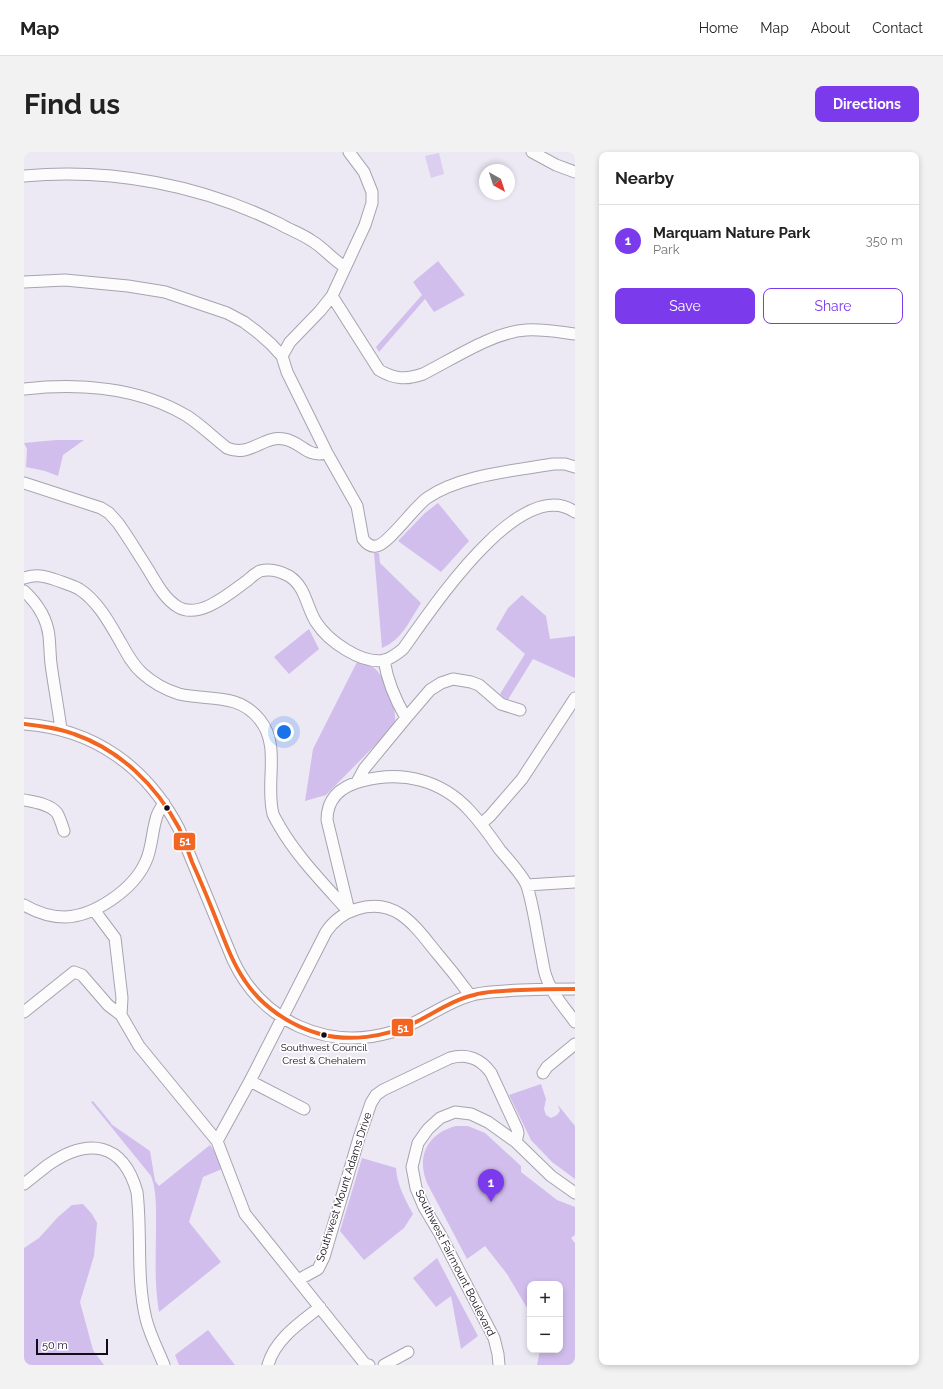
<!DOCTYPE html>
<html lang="en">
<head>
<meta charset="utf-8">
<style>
  :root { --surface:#fff; --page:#f2f2f2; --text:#222; --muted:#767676; --line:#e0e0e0; --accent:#7c3aed }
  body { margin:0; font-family:Raleway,sans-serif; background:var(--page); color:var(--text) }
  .controls { position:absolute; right:12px; bottom:12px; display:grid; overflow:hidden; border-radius:8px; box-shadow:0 2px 6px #0003 }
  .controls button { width:36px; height:36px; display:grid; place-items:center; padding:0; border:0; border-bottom:1px solid var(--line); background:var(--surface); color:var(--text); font:20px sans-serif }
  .compass { position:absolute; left:455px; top:12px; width:36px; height:36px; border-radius:50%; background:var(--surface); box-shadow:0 2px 6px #0003; rotate:141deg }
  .scale { position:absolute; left:12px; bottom:10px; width:72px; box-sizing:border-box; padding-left:4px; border:2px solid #120c19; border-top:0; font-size:11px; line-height:14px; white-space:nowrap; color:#120c19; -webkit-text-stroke:3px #fff; paint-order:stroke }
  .you { position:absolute; left:260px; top:580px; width:14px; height:14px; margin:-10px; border:3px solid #fff; border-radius:50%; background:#1a73e8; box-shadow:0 0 0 6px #1a73e833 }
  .badge { display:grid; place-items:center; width:26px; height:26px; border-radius:50%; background:var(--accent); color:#fff; font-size:13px; font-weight:700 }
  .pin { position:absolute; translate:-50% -33px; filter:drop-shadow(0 1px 2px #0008) }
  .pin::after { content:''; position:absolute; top:21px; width:14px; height:12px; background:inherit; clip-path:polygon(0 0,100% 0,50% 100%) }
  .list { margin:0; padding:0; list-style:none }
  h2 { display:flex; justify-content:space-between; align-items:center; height:52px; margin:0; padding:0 16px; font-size:17px }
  h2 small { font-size:13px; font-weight:400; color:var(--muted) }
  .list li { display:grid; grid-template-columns:26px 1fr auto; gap:12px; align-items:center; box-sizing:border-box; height:72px; padding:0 16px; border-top:1px solid var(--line) }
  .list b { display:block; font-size:15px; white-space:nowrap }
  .list p { margin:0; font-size:13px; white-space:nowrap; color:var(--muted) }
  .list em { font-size:13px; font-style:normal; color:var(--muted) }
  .actions { display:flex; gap:8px; padding:12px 16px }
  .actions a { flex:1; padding:9px 0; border:1px solid var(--accent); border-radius:8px; text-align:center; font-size:14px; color:var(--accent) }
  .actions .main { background:var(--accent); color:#fff }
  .map { position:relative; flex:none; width:551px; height:1213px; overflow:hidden; border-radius:8px }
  header { display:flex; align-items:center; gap:24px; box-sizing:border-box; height:56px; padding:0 20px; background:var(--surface); border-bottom:1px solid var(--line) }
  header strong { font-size:19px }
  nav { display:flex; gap:22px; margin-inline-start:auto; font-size:14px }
  .intro { display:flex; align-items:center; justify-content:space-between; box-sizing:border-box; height:96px; padding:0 24px }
  h1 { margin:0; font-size:28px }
  .button { padding:10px 18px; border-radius:8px; background:var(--accent); color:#fff; font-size:14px; font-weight:700 }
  main { display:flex; gap:24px; padding:0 24px }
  aside { flex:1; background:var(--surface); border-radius:8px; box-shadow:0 2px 6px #0003 }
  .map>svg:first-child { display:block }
  .green { fill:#dcceef }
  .forest { fill:#d2beed }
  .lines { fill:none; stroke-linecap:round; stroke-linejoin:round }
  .minor-casing { stroke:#a7a3af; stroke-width:13 }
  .minor { stroke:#fcfcfd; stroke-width:11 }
  .bus-1-casing { stroke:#fff; stroke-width:7 }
  .bus-1 { stroke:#f26522; stroke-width:4 }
  .bus-dot { fill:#120c19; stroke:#fff; stroke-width:1.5 }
  .labels { text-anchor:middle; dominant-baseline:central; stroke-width:3.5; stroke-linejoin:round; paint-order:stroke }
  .bus-label { font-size:10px; fill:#120c19; stroke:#fff }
  .street-label { font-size:11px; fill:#120c19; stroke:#fff }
  .line-badge { stroke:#fff; stroke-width:1.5 }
  .badge-label { font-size:11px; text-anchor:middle; font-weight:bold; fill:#fff }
</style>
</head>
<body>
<header>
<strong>Map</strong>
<nav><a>Home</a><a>Map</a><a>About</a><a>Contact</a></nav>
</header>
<div class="intro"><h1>Find us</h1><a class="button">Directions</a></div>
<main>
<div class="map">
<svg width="551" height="1213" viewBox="0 0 551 1213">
  <rect width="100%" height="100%" fill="#ece8f4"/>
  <path class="green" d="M415 1 420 22 407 26 401 4Z"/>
  <path class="forest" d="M414 109 441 143 410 160 401 147 355 200 352 195 398 143 389 130Z
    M32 288H60L39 303 34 324 21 319 2 315 3 297 0 291Z
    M414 351 445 389 417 420 374 389 401 361Z
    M350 401H355L356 411 397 451C386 468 378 488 358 496Z
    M498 443 522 464 526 487 551 484V526L509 507 483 549 476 542 501 502 472 477 484 456Z
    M285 477 295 497 265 522 250 505Z
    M334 508C338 510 342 511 346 513 362 522 373 555 371 572L369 575 302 643 281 649 289 597Z
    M517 932 522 947 520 957 522 963 527 966 533 963 536 959 534 953 551 974V1027L528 1010 507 988 485 943Z
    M69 949 87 971V972L126 999 131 1029 135 1034 186 993 191 1000 198 1017 179 1025 165 1070 197 1110 135 1160C130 1131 132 1102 132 1073 132 1057 133 1040 127 1024L67 950Z
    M432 974H444L461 981 497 1014V1020L533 1048 551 1055V1083L547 1086 551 1091V1213H513L516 1198H536V1132H506V1161L483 1122 461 1094 443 1107 403 1031C392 1004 404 981 432 974Z
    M338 1006 372 1016C373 1033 381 1047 389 1062L380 1076 340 1108 316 1079Z
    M59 1052 68 1062 73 1071 72 1083 70 1104 56 1150 69 1198 80 1213H0V1096L15 1086 34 1065 48 1053Z
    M413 1106 454 1184 437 1197 427 1144 412 1155 389 1126Z
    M184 1178 211 1213H155L151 1203Z"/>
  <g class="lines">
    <defs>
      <path id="minor" d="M508 0 532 13 551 20
        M0 24C88 16 177 33 256 72 266 78 278 82 288 89 300 96 309 108 321 115
        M0 130 41 128 104 134 141 140 203 161 220 170 232 179 247 192 258 204 263 220 303 301 333 354 339 387C342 391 346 395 352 394 364 393 390 355 403 346 436 323 489 319 529 312H541L551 315
        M308 144 355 218C370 227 382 228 399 222 429 207 469 180 502 178 519 177 535 180 551 182
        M258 204 266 190 296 159 308 144 341 73 348 51V40L340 20 325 0
        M0 237C54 231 115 235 163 264 177 273 190 286 203 296 226 306 239 283 260 287 278 290 282 306 303 301
        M0 331 77 356 85 361 94 371C104 385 113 400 122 414 131 428 139 446 154 455 176 468 207 440 224 428 227 425 232 421 236 419 247 416 256 419 265 424 282 435 282 454 292 470 304 489 338 513 361 508 368 506 374 501 379 497 406 460 496 321 551 360
        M0 426C12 422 21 424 32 428 40 431 48 433 55 437 74 449 86 472 97 491 103 502 109 513 118 521 128 530 142 538 155 542 184 549 214 540 236 568 257 594 241 631 249 662 251 667 254 671 256 675 274 706 301 733 325 760
        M0 439C13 451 23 467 25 484 26 494 26 503 27 512 30 534 34 555 37 577
        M360 508C363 527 372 549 382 566
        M0 572C70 577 123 615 155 677L209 808C238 870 303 899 368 880 395 872 418 852 445 844 456 840 469 840 481 839 504 837 528 837 551 837
        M333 630 340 617 382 566 406 538 417 531 429 527 447 530 455 533 477 552 496 558
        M0 648C10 650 26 652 33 661 36 666 38 673 40 679
        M457 672 466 664 498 627 551 546
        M503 733 551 730
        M0 753C12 760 27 765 41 765 71 764 110 737 122 709 128 696 128 680 132 667 133 661 137 656 140 651
        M70 758 91 786 98 846 97 863 115 894 193 989 221 1062 341 1212 345 1213
        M325 759 303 668C303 645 318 634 338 629 378 618 418 628 446 659 457 671 467 685 476 698 483 706 500 725 503 734 510 756 513 783 518 806 519 812 520 820 523 827 528 842 541 856 551 870
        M0 860 50 820 58 823 84 853 97 863
        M519 921 523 915 551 892
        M226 929 280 957
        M193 989 226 929 302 780C310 768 320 761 333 757 372 745 391 774 412 800 424 814 435 828 446 843
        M0 1032C8 1026 16 1019 24 1013 64 985 99 990 113 1040 118 1082 112 1126 122 1167 126 1183 134 1198 140 1213
        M274 1128 294 1117 300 1105 335 986 347 951 352 943 359 938 426 906C443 901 457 907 467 921L493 977 494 981 492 990
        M244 1213C251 1187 276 1171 296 1155
        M360 1213 384 1200
        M475 1213 474 1202 470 1186 416 1082 400 1055 392 1036 388 1015 394 991 404 977 416 966 431 960 447 962 464 970 492 990 527 1024 551 1041"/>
    </defs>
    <use href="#minor" class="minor-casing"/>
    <use href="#minor" class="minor"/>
    <defs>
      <path id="bus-1" d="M0 572C17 574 34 576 50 582 96 598 132 633 155 676 160 687 164 699 168 710 178 732 187 754 196 777 203 795 210 813 221 829 238 855 267 874 296 882 326 890 360 885 388 872 409 862 428 848 450 843 459 840 469 840 479 839 503 837 527 837 551 837"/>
    </defs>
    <use href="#bus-1" class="bus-1-casing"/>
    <use href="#bus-1" class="bus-1"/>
  </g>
  <g class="bus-dot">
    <circle cx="143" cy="656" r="3.5"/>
    <circle cx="300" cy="883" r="3.5"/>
  </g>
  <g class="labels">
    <g class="bus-label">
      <text x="300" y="895">Southwest Council<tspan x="300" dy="13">Crest &amp; Chehalem</tspan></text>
    </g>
    <g class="street-label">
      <text transform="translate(320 1035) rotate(-72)">Southwest Mount Adams Drive</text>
      <text transform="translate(431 1111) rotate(63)">Southwest Fairmount Boulevard</text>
    </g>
  </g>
  <g class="line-badge">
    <rect x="149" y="680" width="23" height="19" rx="4" fill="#f26522"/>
    <rect x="367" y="866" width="23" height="19" rx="4" fill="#f26522"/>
  </g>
  <g class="badge-label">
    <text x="161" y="693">51</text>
    <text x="379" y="880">51</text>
  </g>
</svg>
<div class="controls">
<button>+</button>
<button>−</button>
</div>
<svg class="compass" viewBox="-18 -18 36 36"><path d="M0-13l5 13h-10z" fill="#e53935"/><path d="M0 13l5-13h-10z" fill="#767676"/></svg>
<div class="scale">50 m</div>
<div class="you"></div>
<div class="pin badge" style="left:467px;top:1050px">1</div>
</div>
<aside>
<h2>Nearby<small></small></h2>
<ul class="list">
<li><span class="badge">1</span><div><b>Marquam Nature Park</b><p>Park</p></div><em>350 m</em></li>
</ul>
<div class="actions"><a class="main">Save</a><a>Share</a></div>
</aside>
</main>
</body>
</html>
